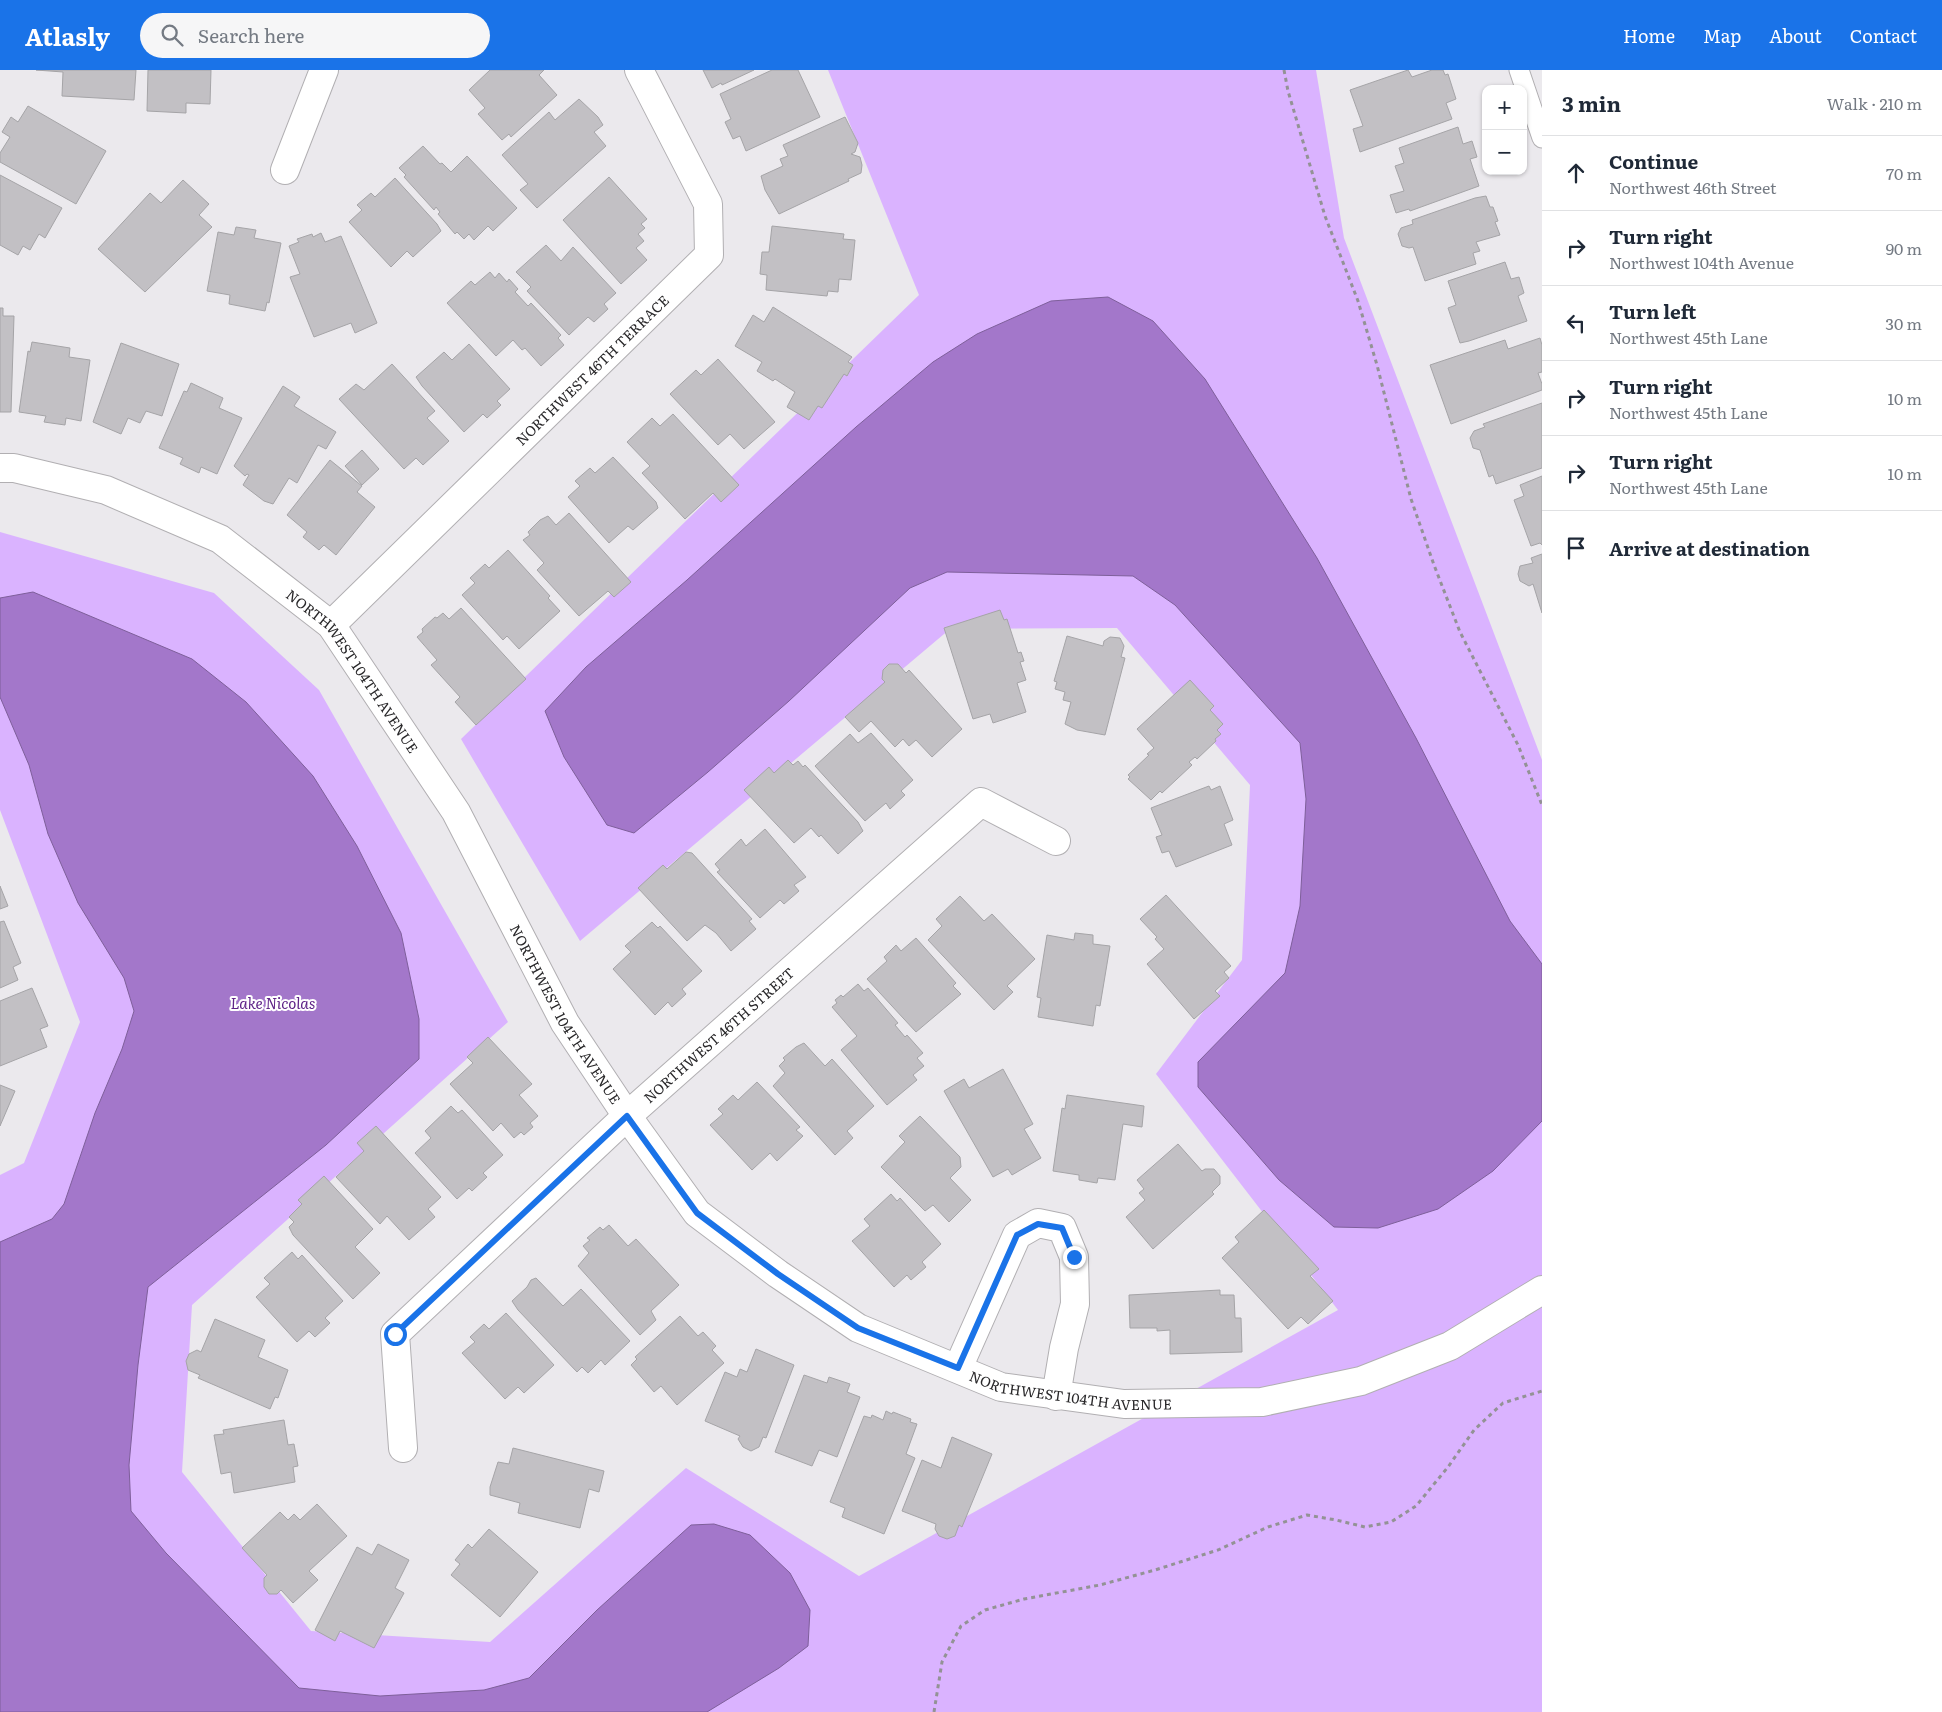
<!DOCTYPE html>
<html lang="en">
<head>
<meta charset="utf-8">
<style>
  :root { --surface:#fff; --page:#f6f6f7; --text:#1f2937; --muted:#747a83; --line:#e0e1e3; --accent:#1a73e8 }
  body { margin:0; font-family:Literata,serif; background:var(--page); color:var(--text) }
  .controls { position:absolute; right:15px; top:15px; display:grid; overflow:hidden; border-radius:10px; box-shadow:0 1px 4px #0004 }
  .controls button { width:45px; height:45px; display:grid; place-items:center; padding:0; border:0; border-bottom:1px solid var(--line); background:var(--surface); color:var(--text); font:25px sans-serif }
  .stop { position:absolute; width:15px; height:15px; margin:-11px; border:4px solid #1a73e8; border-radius:50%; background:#fff }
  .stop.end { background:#1a73e8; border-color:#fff; box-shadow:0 1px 5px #0008 }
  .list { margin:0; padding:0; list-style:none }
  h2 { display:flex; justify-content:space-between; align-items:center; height:65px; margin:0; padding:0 20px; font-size:21px }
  h2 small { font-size:16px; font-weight:400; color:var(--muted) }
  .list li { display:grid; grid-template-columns:32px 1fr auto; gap:15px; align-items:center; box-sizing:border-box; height:75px; padding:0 20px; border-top:1px solid var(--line) }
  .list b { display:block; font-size:19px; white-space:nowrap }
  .list p { margin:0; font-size:16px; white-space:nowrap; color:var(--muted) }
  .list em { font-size:16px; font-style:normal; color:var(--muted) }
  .icon { flex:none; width:28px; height:28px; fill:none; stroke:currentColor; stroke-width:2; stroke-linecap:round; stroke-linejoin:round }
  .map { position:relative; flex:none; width:1542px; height:1642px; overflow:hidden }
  header { display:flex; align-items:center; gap:30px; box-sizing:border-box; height:70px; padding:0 25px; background:var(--accent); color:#fff }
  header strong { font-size:24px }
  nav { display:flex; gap:28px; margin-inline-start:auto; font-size:18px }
  .search { width:350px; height:45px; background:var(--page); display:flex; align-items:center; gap:12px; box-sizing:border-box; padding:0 18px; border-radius:28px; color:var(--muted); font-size:19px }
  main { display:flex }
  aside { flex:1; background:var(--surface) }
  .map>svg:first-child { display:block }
  .green { fill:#dab3ff }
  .water { fill:#a377ca; stroke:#7e5f9a }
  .building { fill:#c2c0c4; stroke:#a5a4a7 }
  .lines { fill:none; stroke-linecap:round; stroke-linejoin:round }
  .service-casing { stroke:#b1afb2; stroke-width:21 }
  .minor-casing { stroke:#b1afb2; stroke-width:30 }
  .path { stroke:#939295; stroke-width:3; stroke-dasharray:4 4; stroke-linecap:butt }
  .service { stroke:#fff; stroke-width:19 }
  .minor { stroke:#fff; stroke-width:28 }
  .route { stroke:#1a73e8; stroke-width:6 }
  .labels { text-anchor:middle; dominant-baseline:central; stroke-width:4; stroke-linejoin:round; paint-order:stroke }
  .street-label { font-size:14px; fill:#29282a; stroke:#fff }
  .water-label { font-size:15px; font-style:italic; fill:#5e2387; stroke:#fff }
</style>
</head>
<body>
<header>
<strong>Atlasly</strong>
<div class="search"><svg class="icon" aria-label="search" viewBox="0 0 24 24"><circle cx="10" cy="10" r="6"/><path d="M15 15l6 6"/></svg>Search here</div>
<nav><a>Home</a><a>Map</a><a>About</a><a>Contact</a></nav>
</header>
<main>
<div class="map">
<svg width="1542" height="1642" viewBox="0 0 1542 1642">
  <rect width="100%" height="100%" fill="#ebe9ed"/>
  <path class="green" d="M828 0H1316L1344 168 1542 690V1642H0V1105L24 1093 80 952 0 740V462L214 523 319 620 508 952 192 1235 182 1402 311 1561 490 1572 686 1398 859 1506 1338 1240 1156 1004 1242 890 1250 715 1117 558 950 559 580 871 461 669 919 225Z"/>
  <path class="water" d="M1108 227 1153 251 1205 309 1317 488 1416 668 1510 851 1542 894V1051L1493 1101 1438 1139 1378 1158 1334 1157 1279 1110 1198 1017V992L1285 903 1300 836 1306 729 1300 673 1175 535 1133 506 947 502 910 518 789 631 708 702 634 763 607 755 564 687 545 641 586 597 687 510 856 357 933 292 977 264 1051 231Z
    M33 522 192 589 246 632 313 706 357 776 401 863 419 949V989L326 1075 148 1217 138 1295 129 1395 131 1441 166 1483 299 1618 380 1626 484 1620 529 1608 597 1540 691 1455 714 1454 750 1465 790 1503 810 1540 808 1576 779 1598 707 1642H0V1172L52 1149 64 1134 95 1043 122 979 134 941 124 908 78 833 48 764 29 695 0 627V528Z"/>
  <path class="building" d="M36 0H136L134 30 62 26 63 2Z
    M148 0H211L210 34 186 33V43L147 41Z
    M490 0H544L539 5 557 25 511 67 509 64 502 70 478 44 485 38 469 20Z
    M703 0H754L722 15 721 13 712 18Z
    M772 0H798L820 47 746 81 740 66 733 69 725 52 731 49 720 24Z
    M1408 0 1412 7 1432 0H1443L1445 5 1448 4 1456 29 1446 33 1452 49 1360 82 1353 59 1363 56 1350 20Z
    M579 29 598 47 603 55 594 62 606 76 537 138 520 120 528 114 502 85 549 42 555 50Z
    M28 36 106 81 76 134 0 92V83L10 67 2 62 11 47 18 52Z
    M845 47 858 73 855 82 851 84 860 87 862 95 861 103 848 109 849 111 779 144 765 120 761 106 783 96 780 89 788 86 783 75Z
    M1458 57 1463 74 1472 71 1477 87 1470 89 1479 116 1410 141 1409 139 1396 143 1390 125 1404 121 1395 96 1404 93 1399 78Z
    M423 76 440 94 442 93 451 102 467 86 517 138 493 161 488 156 474 170 469 164 464 169 457 162 455 164 438 144 440 142 436 137 434 140 404 107 406 105 399 98Z
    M0 105 62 138 45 168 39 164 30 180 23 176 18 185 0 175Z
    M609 107 647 149 641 154 645 158 638 164 644 171 636 178 647 190 621 214 563 150Z
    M395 108 437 154 441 161 413 187 407 181 391 197 349 152 362 140 357 135 371 123 375 127Z
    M183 110 209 134 199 145 212 157 145 222 98 179 150 123 161 133Z
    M1486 126 1490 137H1493L1498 151 1495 152 1500 165 1476 172 1480 181 1473 183 1476 194 1425 211 1413 177 1409 178 1402 176 1398 164 1401 158 1413 154 1412 150 1475 128Z
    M772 156 844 164 843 169 855 170 851 210 839 209 838 222 828 221 827 226 766 220 767 205 760 204 762 182H769Z
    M236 157 256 160 254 168 281 173 269 233 267 232 265 241 229 234 230 225 207 221 218 162 234 165Z
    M321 163 325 172 341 166 377 253 355 263 351 253 314 267 290 207 300 204 289 176 299 172 297 169 312 164 313 167Z
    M546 175 561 191 573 177 616 223 604 234 608 239 594 252 588 247 569 265 527 221 531 217 516 202Z
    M1505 192 1511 209 1519 207 1524 223 1518 226 1527 251 1469 271 1460 273 1448 238 1456 235 1448 211Z
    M490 202 495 208 499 203 507 212 509 209 518 219 515 222 528 236 531 233 561 265 558 268 564 275 541 296 525 278 522 280 513 270 496 286 447 233 471 211 475 215Z
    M773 237 852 287 848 292 853 295 847 306 844 304 822 338 818 336 809 350 787 337 795 322 775 309 773 311 757 301 762 292 735 276 753 245 764 252Z
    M0 238H3V246H14L11 342H0Z
    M1540 268 1542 275V302L1538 303 1542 314V320L1451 354 1430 295 1505 270 1508 279Z
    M32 272 70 278 69 287 90 290 81 351 66 348 65 355 44 352 46 346 19 342 28 281 30 282Z
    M121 273 179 294 162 346 146 341 140 353 128 348 121 364 93 352Z
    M469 274 510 319 497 331 501 335 487 348 483 344 464 362 422 316 416 307 444 282 452 290Z
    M718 289 775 352 744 379 730 364 718 375 670 324 696 300 701 305Z
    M392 294 435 341 427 348 449 371 423 395 416 388 404 399 339 329 356 314 364 320Z
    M191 313 223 328 219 338 242 348 217 404 201 397 199 403 180 394 183 388 159 378 184 321 187 322Z
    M283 316 300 327 294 336 336 362 326 379 318 375 297 413 289 408 273 434 264 431 243 415 249 405 247 404 245 406 234 396Z
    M1542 333V398L1496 414 1493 405 1489 407 1480 380 1473 378 1470 368 1474 361 1485 357 1483 354Z
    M673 344 739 415 721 432 713 423 685 449 642 403 650 396 627 372 652 348 660 356Z
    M362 380 379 399 362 415 345 396Z
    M613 387 656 432 658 438 633 460 628 456 609 473 568 427 580 416 575 411 590 398 595 403Z
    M330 390 362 416 357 422 375 437 336 485 324 475 319 480 303 467 307 462 287 445Z
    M1542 406V475L1540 473 1531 476 1514 430 1524 426 1520 415Z
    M569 443 631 512 614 527 608 521 579 546 537 500 544 493 523 470 530 465 528 462 540 450 548 446 556 455Z
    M508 480 550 526 548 528 560 541 519 579 507 566 503 570 462 525 475 513 470 508 485 494 489 498Z
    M1542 484V543L1533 514 1529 516 1520 511 1518 504 1520 496 1533 493 1531 488Z
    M461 538 526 609 476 655 455 632 460 627 431 595 437 590 417 567 423 562 422 559 435 547 437 548 443 543 449 549Z
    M1000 540 1004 550 1007 549 1018 583 1021 582 1024 591 1020 592 1026 610 1017 613 1026 642 993 653 990 644 973 649 944 558Z
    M1067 566 1103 576 1104 571 1110 567 1120 568 1124 576 1121 587 1125 588 1105 665 1077 660 1065 654 1071 632 1063 630 1065 622 1055 619 1057 612 1054 611Z
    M889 594H898L906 603 909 600 962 659 932 687 916 670 909 676 903 669 895 677 871 651 859 662 845 647 885 612 882 609 883 600Z
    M1190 610 1214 636 1210 640 1223 654 1217 660 1221 664 1215 669 1216 671 1197 689 1195 687 1189 692 1192 695 1162 723 1160 721 1151 730 1128 709 1130 707 1128 705 1149 685 1147 684 1154 678 1137 659Z
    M871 663 913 710 901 721 905 725 890 739 886 733 865 751 815 696 850 664 858 673Z
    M788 690 793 695 798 691 803 697 805 695 858 752 863 761 838 784 821 765 819 767 811 758 794 773 744 720 769 697 774 703Z
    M1209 716 1211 720 1220 716 1233 750 1224 754 1232 775 1176 797 1169 781 1162 783 1156 767 1162 765 1151 738Z
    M765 759 806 807 794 815 799 821 784 834 780 830 760 848 717 802 720 800 715 794 741 769 746 776Z
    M686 782 692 783 752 849 749 851 756 859 731 881 716 863 705 855 687 871 638 818 663 795 667 799Z
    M0 816 8 836 0 839Z
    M1166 825 1231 896 1224 902 1229 908 1215 921 1220 926 1194 949 1147 894 1164 879 1155 869 1157 867 1140 849Z
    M960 826 984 851 992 844 1035 889 1007 916 1013 922 994 940 928 870 942 856 936 849Z
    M4 851 21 893 13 897 18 910 0 918V852Z
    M652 852 658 858 660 856 702 901 682 919 686 924 672 937 668 932 655 945 613 899 631 882 625 876Z
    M1075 863 1093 865V874L1110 876 1100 936 1096 935 1093 956 1038 947 1041 928 1037 927 1047 865 1074 870Z
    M916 868 956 913 953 916 961 924 916 962 867 909 887 891 884 887 896 875 901 881Z
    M858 914 864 921 868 918 898 953 895 955 905 967 907 965 923 983 917 988 924 996 913 1005 917 1010 887 1035 841 980 857 966 832 937 837 933 835 930 841 925 843 927Z
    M32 918 48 956 40 959 47 977 0 996V931Z
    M488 967 532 1014 519 1025 538 1046 530 1053 533 1057 524 1065 521 1062 514 1068 501 1053 493 1061 450 1014 473 993 467 987Z
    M804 973 825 996 832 989 874 1036 847 1061 853 1068 835 1085 773 1016 785 1003 779 996 785 990 783 988 796 977Z
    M1003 999 1033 1054 1024 1059 1041 1088 1012 1105 1008 1099 993 1107 944 1021 964 1009 969 1018Z
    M757 1012 800 1057 796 1060 803 1066 777 1091 770 1083 752 1100 710 1055 723 1044 718 1039 733 1025 738 1030Z
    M0 1015 15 1021 0 1056Z
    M1067 1025 1144 1036 1142 1057 1123 1054 1115 1110 1098 1108 1097 1113 1079 1110V1105L1053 1101 1062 1038 1065 1039Z
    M451 1036 458 1043 462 1040 503 1085 483 1103 487 1107 472 1121 469 1118 457 1129 415 1083 431 1068 425 1061Z
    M920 1046 960 1087 961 1097 950 1108 971 1130 949 1152 933 1135 925 1141 881 1097 905 1072 899 1066Z
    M376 1056 441 1127 428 1139 435 1147 409 1170 387 1146 380 1154 336 1107 364 1081 357 1073Z
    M1178 1074 1202 1101 1205 1099H1214L1220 1106V1114L1212 1122 1214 1124 1153 1179 1126 1147 1145 1130 1139 1123 1144 1119 1137 1110Z
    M324 1106 373 1159 355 1177 380 1203 353 1229 293 1165 289 1157 294 1152 289 1147 302 1134 298 1130Z
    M891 1124 897 1131 900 1128 941 1174 922 1192 926 1197 911 1210 907 1205 894 1217 852 1171 870 1156 864 1149Z
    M1264 1140 1319 1199 1310 1206 1333 1231 1308 1254 1301 1247 1288 1259 1222 1188 1239 1172 1235 1167Z
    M609 1155 628 1176 636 1169 679 1215 651 1241 656 1250 640 1265 578 1196 589 1183 583 1176 590 1170 587 1168 600 1157 603 1160Z
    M292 1182 298 1189 302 1185 343 1231 325 1248 330 1253 315 1267 309 1261 297 1272 256 1227 270 1214 264 1208Z
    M536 1208 563 1236 581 1219 630 1271 605 1295 601 1290 588 1303 582 1297 577 1302 518 1240 512 1231 527 1217 531 1210Z
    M1220 1220V1225H1234L1235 1248H1241L1242 1282 1170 1284V1260L1157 1261V1258H1130L1129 1225Z
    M506 1243 554 1295 524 1323 518 1317 505 1329 462 1283 475 1272 470 1267 484 1254 489 1259Z
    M680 1246 698 1266 703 1262 716 1276 712 1280 724 1293 677 1335 661 1316 654 1322 631 1295 637 1289 635 1287Z
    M215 1249 265 1270 258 1287 288 1300 278 1328 275 1327 270 1339 198 1308 200 1305 188 1300 186 1291 189 1284 197 1280 201 1282Z
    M756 1279 794 1295 766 1368 763 1367 759 1377 751 1381 743 1377 738 1369 740 1366 705 1351 725 1302 737 1307 740 1299 747 1302Z
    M804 1305 827 1313 829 1307 850 1314 847 1322 860 1327 837 1387 819 1380 812 1396 775 1382Z
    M886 1341 892 1344 893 1342 911 1349 910 1352 917 1354 906 1384 915 1388 884 1464 842 1447 845 1438 830 1432 864 1346 871 1348 872 1345 883 1350Z
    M284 1350 288 1375 294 1374 298 1396 293 1397 295 1412 234 1423 231 1402 221 1404 214 1365 224 1364 223 1360Z
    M952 1367 992 1384 962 1457 959 1455 955 1466 947 1469 939 1466 935 1459 936 1454 902 1441 922 1390 941 1398Z
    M513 1378 604 1401 599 1422 589 1419 580 1458 518 1443 520 1433 490 1425V1417L498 1392 509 1394Z
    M317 1434 347 1466 309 1501 318 1510 293 1533 281 1520 277 1524H269L264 1517V1508L267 1505 242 1478 280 1442 288 1450 294 1444 300 1450Z
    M489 1459 538 1502 500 1547 451 1505 460 1494 455 1490 468 1474 472 1478Z
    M378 1474 409 1490 395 1518 404 1523 374 1578 340 1561 335 1571 315 1560 357 1477 372 1485Z"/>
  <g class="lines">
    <defs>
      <path id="service" d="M1519 0 1542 68"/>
      <g id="minor">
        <path d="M285 100 324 0"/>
        <path id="s1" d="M0 398H14L106 420 220 469 331 555 456 742 565 953 627 1046 697 1143 778 1204 858 1258 1001 1317 1124 1334 1262 1332 1361 1311 1450 1276 1542 1220"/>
        <path id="s2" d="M331 555 709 185 708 134 639 0"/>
        <path d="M958 1298 1017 1165 1038 1153 1062 1158 1074 1187 1075 1234 1064 1278 1056 1326"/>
        <path id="s3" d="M403 1378 395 1264 627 1046 981 732 1056 771"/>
      </g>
    </defs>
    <use href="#service" class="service-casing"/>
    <use href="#minor" class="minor-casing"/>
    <path class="path" d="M1284 0 1288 21 1325 146 1358 231 1377 295 1411 429 1434 495 1460 562 1518 675 1542 735
      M934 1642 942 1592 961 1556 985 1540 1024 1529 1100 1515 1155 1500 1218 1480 1268 1457 1307 1445 1336 1450 1365 1457 1391 1452 1416 1436 1448 1397 1474 1360 1503 1333 1542 1321"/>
    <use href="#service" class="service"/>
    <use href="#minor" class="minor"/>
  </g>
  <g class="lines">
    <path class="route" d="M395 1264 627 1046 697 1143 778 1204 858 1258 958 1298 1017 1165 1038 1154 1062 1158 1074 1187"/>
  </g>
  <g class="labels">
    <g class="street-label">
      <text stroke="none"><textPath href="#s2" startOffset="365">NORTHWEST 46TH TERRACE</textPath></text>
      <text stroke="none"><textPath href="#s1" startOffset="422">NORTHWEST 104TH AVENUE</textPath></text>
      <text stroke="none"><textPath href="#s1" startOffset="828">NORTHWEST 104TH AVENUE</textPath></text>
      <text stroke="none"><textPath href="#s3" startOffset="555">NORTHWEST 46TH STREET</textPath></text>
      <text stroke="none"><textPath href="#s1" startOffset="1489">NORTHWEST 104TH AVENUE</textPath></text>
    </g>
    <g class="water-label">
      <text x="273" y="932">Lake Nicolas</text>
    </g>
  </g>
</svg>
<div class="controls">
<button>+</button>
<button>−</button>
</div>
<div class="stop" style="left:395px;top:1264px"></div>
<div class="stop end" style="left:1074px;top:1187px"></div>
</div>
<aside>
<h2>3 min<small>Walk · 210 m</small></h2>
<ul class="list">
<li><svg class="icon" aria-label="ahead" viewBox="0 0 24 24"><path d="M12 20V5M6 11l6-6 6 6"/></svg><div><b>Continue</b><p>Northwest 46th Street</p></div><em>70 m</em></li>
<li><svg class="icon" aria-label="right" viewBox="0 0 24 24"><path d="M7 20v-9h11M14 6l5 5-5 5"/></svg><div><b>Turn right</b><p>Northwest 104th Avenue</p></div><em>90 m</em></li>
<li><svg class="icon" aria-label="left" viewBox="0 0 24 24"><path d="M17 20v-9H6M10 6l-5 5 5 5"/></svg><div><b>Turn left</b><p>Northwest 45th Lane</p></div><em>30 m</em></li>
<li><svg class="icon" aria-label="right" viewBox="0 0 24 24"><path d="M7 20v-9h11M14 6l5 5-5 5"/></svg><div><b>Turn right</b><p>Northwest 45th Lane</p></div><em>10 m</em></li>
<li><svg class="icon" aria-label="right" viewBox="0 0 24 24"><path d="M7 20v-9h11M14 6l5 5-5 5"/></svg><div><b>Turn right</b><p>Northwest 45th Lane</p></div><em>10 m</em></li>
<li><svg class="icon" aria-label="arrive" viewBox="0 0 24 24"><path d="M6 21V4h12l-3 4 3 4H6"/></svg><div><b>Arrive at destination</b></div></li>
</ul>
</aside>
</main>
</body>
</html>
